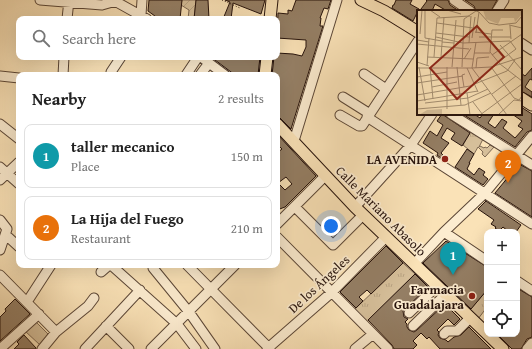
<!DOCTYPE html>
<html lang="en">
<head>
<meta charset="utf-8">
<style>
  :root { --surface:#fff; --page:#f2f2f2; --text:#222; --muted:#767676; --line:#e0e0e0; --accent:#8f2418 }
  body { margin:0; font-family:"Gentium Book Plus",serif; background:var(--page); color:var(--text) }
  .controls { position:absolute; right:12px; bottom:12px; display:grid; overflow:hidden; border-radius:8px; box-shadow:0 4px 16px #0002 }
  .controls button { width:36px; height:36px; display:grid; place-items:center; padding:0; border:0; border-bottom:1px solid var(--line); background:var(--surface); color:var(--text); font:20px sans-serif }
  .you { position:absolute; left:331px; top:226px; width:14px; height:14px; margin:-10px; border:3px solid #fff; border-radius:50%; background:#1a73e8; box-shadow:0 0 0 6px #1a73e833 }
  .badge { display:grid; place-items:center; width:26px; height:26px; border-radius:50%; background:var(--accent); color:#fff; font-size:13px; font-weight:700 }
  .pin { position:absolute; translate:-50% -33px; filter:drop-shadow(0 1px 2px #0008) }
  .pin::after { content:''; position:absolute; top:21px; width:14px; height:12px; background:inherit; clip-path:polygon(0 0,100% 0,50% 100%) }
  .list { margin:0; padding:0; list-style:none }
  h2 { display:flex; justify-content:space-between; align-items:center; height:52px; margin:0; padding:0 16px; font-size:17px }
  h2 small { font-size:13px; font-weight:400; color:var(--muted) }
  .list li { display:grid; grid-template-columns:26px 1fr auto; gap:12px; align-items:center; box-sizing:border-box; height:64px; margin:0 8px 8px; padding:0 8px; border:1px solid var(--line); border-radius:8px }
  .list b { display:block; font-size:15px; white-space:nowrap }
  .list p { margin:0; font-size:13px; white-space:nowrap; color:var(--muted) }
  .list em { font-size:13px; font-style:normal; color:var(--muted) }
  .icon { flex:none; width:22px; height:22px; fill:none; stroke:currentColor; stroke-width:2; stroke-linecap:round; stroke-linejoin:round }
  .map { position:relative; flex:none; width:532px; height:349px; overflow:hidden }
  .search { position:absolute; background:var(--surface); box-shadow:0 4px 16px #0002; left:16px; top:16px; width:264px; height:44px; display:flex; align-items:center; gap:10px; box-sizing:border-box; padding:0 14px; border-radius:8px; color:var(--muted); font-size:15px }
  .panel { position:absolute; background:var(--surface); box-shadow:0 4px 16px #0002; left:16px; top:72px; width:264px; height:196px; border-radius:8px }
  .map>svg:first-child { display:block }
  .grass { fill:url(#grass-tufts); stroke:#7e6852 }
  .garden { fill:url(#garden-furrows); stroke:#7e6852 }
  .pitch { fill:#d6bf9a; stroke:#7e6852 }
  .building { fill:#947e64; stroke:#26120b; fill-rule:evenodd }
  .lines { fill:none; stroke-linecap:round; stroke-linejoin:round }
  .minor-casing { stroke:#5b4636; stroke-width:11 }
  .major-casing { stroke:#26120b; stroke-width:13 }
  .path { stroke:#26120b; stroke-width:1; stroke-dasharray:1 2; stroke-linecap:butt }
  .minor { stroke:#fcecd0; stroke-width:9 }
  .major { stroke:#fae2b7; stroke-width:11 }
  .poi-dot { fill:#8f2418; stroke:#fcecd0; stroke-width:1.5 }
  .labels { text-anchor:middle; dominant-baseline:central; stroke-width:3.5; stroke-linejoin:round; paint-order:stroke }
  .poi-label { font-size:13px; font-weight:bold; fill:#26120b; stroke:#fcecd0; text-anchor:end }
  .street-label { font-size:13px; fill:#26120b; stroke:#fcecd0 }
  .inset-road { fill:none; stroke:#a58f72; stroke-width:1 }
  .view { fill:#8f2418; fill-opacity:0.15; stroke:#8f2418; stroke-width:2 }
  .inset-edge { fill:none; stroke:#26120b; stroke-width:2 }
</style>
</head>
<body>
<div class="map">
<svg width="532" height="349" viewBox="0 0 532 349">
  <defs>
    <pattern id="grass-tufts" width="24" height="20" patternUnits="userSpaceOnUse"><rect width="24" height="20" fill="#d6bf9a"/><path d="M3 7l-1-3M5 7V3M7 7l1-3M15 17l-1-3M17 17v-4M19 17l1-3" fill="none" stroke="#b8a383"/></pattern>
    <pattern id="garden-furrows" width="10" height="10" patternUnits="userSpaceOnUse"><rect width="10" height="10" fill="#d6bf9a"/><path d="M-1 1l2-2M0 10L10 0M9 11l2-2" fill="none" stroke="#b8a383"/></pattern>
  </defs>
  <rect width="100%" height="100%" fill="#fae2b7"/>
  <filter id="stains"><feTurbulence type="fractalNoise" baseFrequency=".005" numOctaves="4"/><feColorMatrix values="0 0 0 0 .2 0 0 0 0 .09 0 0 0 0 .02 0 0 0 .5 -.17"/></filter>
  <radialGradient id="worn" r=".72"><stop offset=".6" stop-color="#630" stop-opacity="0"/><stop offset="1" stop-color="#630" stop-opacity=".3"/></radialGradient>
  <path class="grass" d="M471 131 483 139 479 147 480 146 484 148 485 147 487 148 490 145 494 147 485 157 482 154 483 152 478 147 474 154 463 145Z
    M403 263 415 274 367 322 355 309Z
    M487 290V307L478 319 469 311Z"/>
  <path class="garden" d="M182 0H196L194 19H188L189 10 181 5Z"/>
  <path class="pitch" d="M35 321 50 336 40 345 25 331Z"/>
  <path class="building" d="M149 0H182L180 19H159L148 11Z
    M196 0H208L209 19H194Z
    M225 0H265L261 14 233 3 231 19H223L230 2Z
    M296 0H331L328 9 324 8 320 18H321L320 26H323L291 129 277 115V75H272L274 57H277V53L293 54 302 56 306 47V40L277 38 278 13 288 14V10L292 11Z
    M396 0H412L410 4 419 9 413 21 392 8 393 5H394Z
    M426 0H448L450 5 459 11H447L435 4 432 11H425L421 9 427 1Z
    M465 0H497L491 11H476L474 6Z
    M211 57H260L258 75H235Z
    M532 68V80L530 79 525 87 532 92V97L521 91V73L525 76Z
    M521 107 532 114V130L527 132 515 147 464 115 474 114 480 118 483 114H494L488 123 495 128 502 119 507 122 503 128 515 138 523 129 518 126 522 121 512 114H521Z
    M442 114 470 133 462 146 451 139 455 133 447 128 441 138 449 143 441 153 443 155 441 158 437 155 438 153 423 143 430 131 437 136 443 125 437 121Z
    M277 134 316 176 285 207 277 210V194L279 192 277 190V153L282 149 277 144ZM286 177 292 184 285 190 278 183Z
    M467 149 474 154 469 163H470L467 169 474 175 479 168 485 172 483 175 488 179 483 185 455 167Z
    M519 164 532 171V217L495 193Z
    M486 201 521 225 516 232 510 230 509 232 503 227 499 231 495 228 496 227 491 224 494 220 478 209Z
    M446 241 487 267V290L471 309 423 263Z
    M386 246 403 263 371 294 367 290 359 297 363 301 356 308 340 292Z
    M415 274 428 287 403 311 404 317 408 319 405 322 407 324V327L409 330 414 332 417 330 445 304 460 319 454 325 448 319 437 330 439 332 438 335 440 338 446 340 448 342 454 337 461 335 469 327 491 349H440L429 337 427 339 421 333 413 341 417 345 413 349H394L392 345 368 320Z
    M517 288 532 297V337L527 339 521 349H512L497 334H517Z
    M15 299 30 314 0 341V317L6 311 5 309Z
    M24 335 36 348V349H14L19 344 17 342Z"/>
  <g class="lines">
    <defs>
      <path id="minor" d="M40 0 102 5 116 1
        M113 0 147 19
        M454 0 470 11
        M497 11 504 0
        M141 15 142 0
        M67 19 69 0
        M521 43 532 50
        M201 57 225 75
        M111 72 121 57
        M364 74 386 89
        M63 75 64 57
        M186 75 198 57
        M200 75 209 63
        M0 76 19 78
        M343 97 370 114
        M451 114 532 165
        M340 115 359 126H362L418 41
        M367 117 532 224
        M0 124 19 139
        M294 141 337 0
        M0 167 19 184
        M0 180 19 162
        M295 207 333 245 363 215
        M355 207 411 145 432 114
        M0 220 7 229 0 250
        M277 224 325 176
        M444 232 487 261
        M6 235 19 247
        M277 237 388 349
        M414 264 444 232 485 193 532 136
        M111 265 177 324 196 349
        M187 265 270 349
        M153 268 189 312 215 349
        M101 272 109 265
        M0 275 56 332
        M517 281 532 291
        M27 302 51 265
        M409 313 437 286
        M106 326 129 349
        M413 326 445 295
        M444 334 447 331H457L470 318
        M0 349 39 314
        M42 349 56 332 88 306 94 298
        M85 349 140 290
        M151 349 235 265
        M267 349 331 293 386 237
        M355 349 373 334
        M527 349 532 343"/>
      <path id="major" d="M361 0 384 11 418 32
        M270 19 272 0
        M265 75 267 57
        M521 98 532 105
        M277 124 355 207 503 349"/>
    </defs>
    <use href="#minor" class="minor-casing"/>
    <use href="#major" class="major-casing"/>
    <path class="path" d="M222 0 240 8"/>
    <use href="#minor" class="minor"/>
    <use href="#major" class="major"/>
  </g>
  <g class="poi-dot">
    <circle cx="445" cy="159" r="4"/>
    <circle cx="472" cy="296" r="4"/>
  </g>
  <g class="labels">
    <g class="poi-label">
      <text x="437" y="159">LA AVENIDA</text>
      <text x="464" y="289">Farmacia<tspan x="464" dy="15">Guadalajara</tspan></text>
    </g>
    <g class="street-label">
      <text transform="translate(381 211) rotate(45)">Calle Mariano Abasolo</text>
      <text transform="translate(319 284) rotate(-43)">De los Ángeles</text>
    </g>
  </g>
  <g transform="translate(417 10)">
    <rect width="105" height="105" fill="#fae2b7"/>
    <path d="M66 0H105V4L98 12 97 8H84L81 14 69 9ZM25 99V105H2L10 100Z" fill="#d6bf9a"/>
    <path class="inset-road" d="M8 0V28L25 31M13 0 23 7M30 0 44 4M62 2 72 13 82 15 99 13 105 6M20 13 56 18M92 15 105 18M93 16 94 29M86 20H75L73 42 83 54 105 71M58 22 74 24M19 23 52 27M59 23 62 2M3 24 5 0M19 27 46 33 93 31M62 27H94M55 28 58 7M0 30 12 32M25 32 37 33M59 32 55 58 74 57 105 47M52 33 54 6M0 34 52 39M83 35 105 60M57 43H73M75 45 105 24M10 47 56 49M17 47 20 8 53 6M24 47 27 7M47 49 54 38M0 52 12 56M80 53 99 39 93 31M10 56 12 28M2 57 8 91M13 57 16 89M30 57V99M35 57 39 10M40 57 44 95M45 57 47 9 59 1 62 2M74 57 97 88 102 90 105 86M0 58H55L90 105M50 58 61 82M59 58 60 48 72 47M0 67 30 62M65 71 90 61 98 50M0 73 46 66M15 77 40 72M47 77 45 65 48 64M50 83 53 105M75 84 99 66M0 85 53 76 65 71M0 91 61 81M56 92 66 105M8 93 51 88 71 79M0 99 48 95 74 83M63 105 105 74M81 105 97 90 105 91"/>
    <path class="view" d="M60 16 87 47 40 89 13 58Z"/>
    <rect width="105" height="105" class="inset-edge"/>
  </g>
  <rect width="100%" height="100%" filter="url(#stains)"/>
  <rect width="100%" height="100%" fill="url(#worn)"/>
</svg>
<div class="controls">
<button>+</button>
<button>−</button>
<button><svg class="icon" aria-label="locate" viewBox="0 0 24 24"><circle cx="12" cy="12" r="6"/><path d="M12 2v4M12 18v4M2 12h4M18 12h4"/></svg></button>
</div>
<div class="you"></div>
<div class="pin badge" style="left:453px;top:275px;background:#0f9aa8">1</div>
<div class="pin badge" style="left:508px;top:183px;background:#e8710a">2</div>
<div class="search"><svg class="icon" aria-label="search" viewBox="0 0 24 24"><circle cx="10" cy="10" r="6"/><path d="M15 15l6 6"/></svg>Search here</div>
<section class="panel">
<h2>Nearby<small>2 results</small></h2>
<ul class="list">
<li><span class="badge" style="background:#0f9aa8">1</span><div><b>taller mecanico</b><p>Place</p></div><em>150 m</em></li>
<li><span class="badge" style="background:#e8710a">2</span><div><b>La Hija del Fuego</b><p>Restaurant</p></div><em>210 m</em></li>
</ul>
</section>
</div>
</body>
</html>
